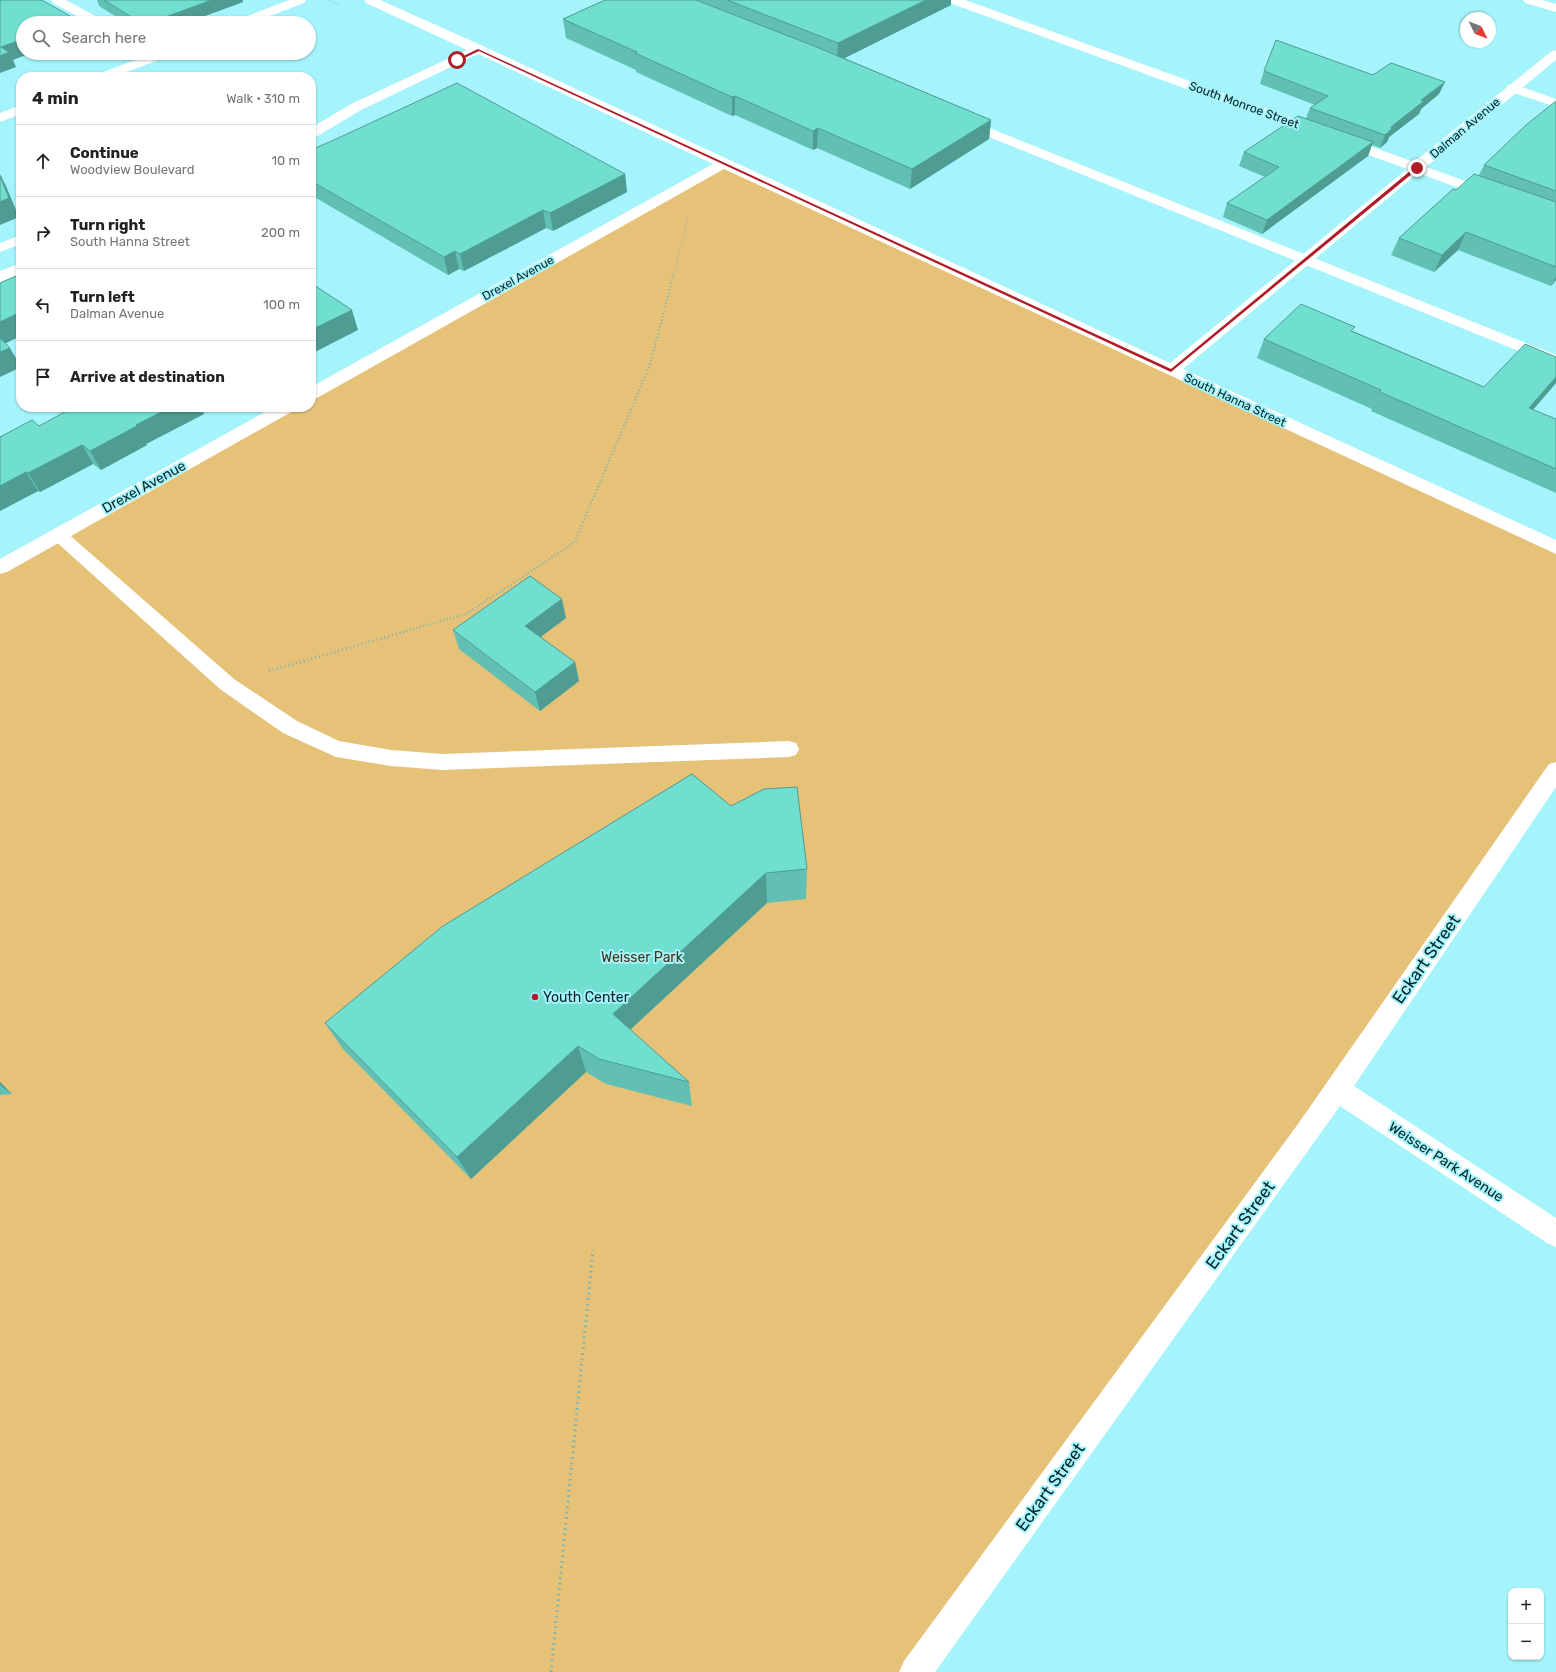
<!DOCTYPE html>
<html lang="en">
<head>
<meta charset="utf-8">
<style>
  :root { --surface:#fff; --page:#f6f6f6; --text:#222; --muted:#767676; --line:#e0e0e0 }
  body { margin:0; font-family:Rubik,sans-serif; background:var(--page); color:var(--text) }
  .controls { position:absolute; right:12px; bottom:12px; display:grid; overflow:hidden; border-radius:8px; box-shadow:0 1px 3px #0004 }
  .controls button { width:36px; height:36px; display:grid; place-items:center; padding:0; border:0; border-bottom:1px solid var(--line); background:var(--surface); color:var(--text); font:20px sans-serif }
  .compass { position:absolute; left:1460px; top:12px; width:36px; height:36px; border-radius:50%; background:var(--surface); box-shadow:0 1px 3px #0004; rotate:133deg }
  .stop { position:absolute; width:12px; height:12px; margin:-9px; border:3px solid #af1c27; border-radius:50%; background:#fff }
  .stop.end { background:#af1c27; border-color:#fff; box-shadow:0 1px 4px #0008 }
  .list { margin:0; padding:0; list-style:none }
  h2 { display:flex; justify-content:space-between; align-items:center; height:52px; margin:0; padding:0 16px; font-size:17px }
  h2 small { font-size:13px; font-weight:400; color:var(--muted) }
  .list li { display:grid; grid-template-columns:26px 1fr auto; gap:12px; align-items:center; box-sizing:border-box; height:72px; padding:0 16px; border-top:1px solid var(--line) }
  .list b { display:block; font-size:15px; white-space:nowrap }
  .list p { margin:0; font-size:13px; white-space:nowrap; color:var(--muted) }
  .list em { font-size:13px; font-style:normal; color:var(--muted) }
  .icon { flex:none; width:22px; height:22px; fill:none; stroke:currentColor; stroke-width:2; stroke-linecap:round; stroke-linejoin:round }
  .map { position:relative; flex:none; width:1556px; height:1672px; overflow:hidden }
  .search { position:absolute; background:var(--surface); box-shadow:0 1px 3px #0004; left:16px; top:16px; width:300px; height:44px; display:flex; align-items:center; gap:10px; box-sizing:border-box; padding:0 14px; border-radius:22px; color:var(--muted); font-size:15px }
  .panel { position:absolute; background:var(--surface); box-shadow:0 1px 3px #0004; left:16px; top:72px; width:300px; height:340px; border-radius:16px }
  .map>svg:first-child { display:block }
  .green { fill:#e5c278 }
  .lines { fill:none; stroke-linecap:round; stroke-linejoin:round }
  .path-far3 { stroke:#72b2b9; stroke-width:1.5; stroke-dasharray:0.5 2; stroke-linecap:butt }
  .path-far2 { stroke:#72b2b9; stroke-width:2; stroke-dasharray:1 2.5; stroke-linecap:butt }
  .path-far1 { stroke:#72b2b9; stroke-width:2.5; stroke-dasharray:1 3; stroke-linecap:butt }
  .path { stroke:#72b2b9; stroke-width:3; stroke-dasharray:1.5 4; stroke-linecap:butt }
  .service { fill:#fff; fill-rule:evenodd }
  .minor { fill:#fff; fill-rule:evenodd }
  .tertiary { fill:#fff; fill-rule:evenodd }
  .wall { fill:#61c0b3 }
  .shaded-wall { fill:#4f9c92 }
  .building { fill:#71dfd0; stroke:#4f9c92 }
  .route { fill:#af1c27 }
  .poi-dot { fill:#af1c27; stroke:#a5f3fb; stroke-width:1.5 }
  .labels { text-anchor:middle; dominant-baseline:central; stroke-width:4; stroke-linejoin:round; paint-order:stroke }
  .far-street-label { font-size:12px; fill:#022427; stroke:#a5f3fb }
  .street-label { font-size:14px; fill:#022427; stroke:#a5f3fb }
  .park-label { font-size:14px; fill:#443413; stroke:#a5f3fb }
  .poi-label { font-size:14px; fill:#022427; stroke:#a5f3fb; text-anchor:start }
  .near-street-label { font-size:17px; fill:#022427; stroke:#a5f3fb }
</style>
</head>
<body>
<div class="map">
<svg width="1556" height="1672" viewBox="0 0 1556 1672">
  <rect width="100%" height="100%" fill="#a5f3fb"/>
  <path class="green" d="M724 163 1556 548V770L915 1672H0V567L287 407H311V394Z"/>
  <g class="lines">
    <path class="path-far3" d="M329 0 339 5
      M673 277 688 218"/>
    <path class="path-far2" d="M403 632 466 614 574 543 650 365 673 276"/>
    <path class="path-far1" d="M269 671 407 631"/>
    <path class="path" d="M551 1672 593 1250"/>
    <path class="service" d="M51 0H66L103 20 105 23H90L53 3Z
      M1513 84 1556 99V107L1508 91 1507 88 1508 85Z
      M962 117 1556 355V366L957 124 955 121 957 118Z
      M59 529 65 531 234 679 297 721 339 741 391 750 442 754 789 741 796 743 799 749 796 755 789 757 442 770 391 766 336 757 283 733 220 689 53 539 50 535 53 531Z"/>
    <path class="minor" d="M364 0H380L483 46 1170 363 1407 169 950 3 948 0H965L1414 162 1552 51 1556 50V60L1426 167 1496 192 1498 195 1496 198 1491 199 1486 198 1418 173 1183 369 1556 540V554L724 169 317 398 311 399V387L713 164 478 54 361 110 316 137 311 138V128L351 104 467 50 366 3Z
      M1523 0H1542L1556 4V12L1525 3Z
      M21 235V244L0 252V243Z
      M21 263V274L0 282V271Z
      M274 407H295L293 411 7 572 0 574V559Z
      M1556 762V787L1354 1086 1556 1218V1247L1547 1243 1340 1106 935 1672H899L904 1661 1298 1124 1549 764Z"/>
    <path class="tertiary" d="M289 0H306L304 3 252 23H235L237 20Z
      M154 53H171L169 56 114 77H97L98 74Z
      M21 105V114L0 122V113Z"/>
  </g>
  <path class="wall" d="M97 0H243V2L186 23H126L99 6Z
    M605 0H951V5L844 58 991 120 989 139 910 189 817 148 813 150 735 115 732 116 636 72V70L566 38 563 19Z
    M1264 71 1373 75 1439 94 1421 109 1419 114 1389 137 1387 142 1380 148 1372 145 1368 156 1262 234 1223 217 1227 203 1265 177 1239 166 1244 152 1306 118 1310 108 1315 105 1260 84Z
    M1556 101V280L1551 286 1458 250 1434 272 1391 255 1399 238 1456 190 1479 175 1484 165Z
    M311 150 625 174 627 192 553 231 546 228 464 271 459 269 448 275 311 195Z
    M1353 331 1484 387 1556 383 1533 410 1556 419V493L1371 411 1372 409 1257 358 1264 339Z
    M204 414 146 444 147 445 101 470 93 464 40 492 38 491 0 511V437L39 426Z
    M566 618 540 637 575 662 579 681 540 711 459 649 453 630Z
    M692 774 807 869 806 899 767 903 630 1030 689 1082 692 1106 606 1084 586 1072 471 1179 343 1049 325 1023Z
    M0 1082 12 1094 0 1095Z"/>
  <path class="shaded-wall" d="M212 0H243V2L186 23H149Z
    M926 0H951V5L837 62 838 43Z
    M77 20 78 23H68Z
    M23 39V53H31L13 60 16 67 0 73V56L1 47Z
    M1445 82 1439 94 1421 109 1419 114 1389 137 1387 142 1380 148 1385 135 1391 127 1421 100Z
    M735 96V115L732 116V97Z
    M991 120 989 139 910 189 912 169Z
    M818 128 817 148 813 150V131Z
    M1373 142 1368 156 1262 234 1267 220Z
    M0 174 6 186 19 217 0 225Z
    M625 174 627 192 553 231 550 213Z
    M543 210 546 228 464 271 460 254Z
    M1466 232 1458 250 1434 272 1442 255Z
    M455 251 459 269 448 275 444 257Z
    M1556 277V280L1551 286Z
    M352 310 358 330 311 354V330Z
    M21 312V336L0 346V322Z
    M10 348 21 367 0 377V352Z
    M1556 377V383L1518 427 1529 408Z
    M171 407H201L204 414 146 444 147 445 101 470 90 451 136 425Z
    M82 445 93 464 40 492 28 473Z
    M26 472 38 491 0 511V486Z
    M562 599 566 618 530 645 525 626Z
    M575 662 579 681 540 711 535 692Z
    M766 873 767 903 619 1040 613 1014Z
    M578 1046 586 1072 471 1179 457 1157Z
    M0 1082 12 1094 2 1087 0 1085Z"/>
  <path class="building" d="M0 0H42L77 20 68 23H23V39L1 47 9 52 0 56Z
    M104 0H212L149 23H141Z
    M605 0H696L814 46 991 120 912 169 818 128 813 131 735 96 732 97 635 53 637 52 563 19Z
    M727 0H926L838 43Z
    M1276 40 1373 75 1391 63 1445 82 1421 100 1424 101 1391 127 1392 129 1385 135 1310 108 1328 96 1264 71Z
    M457 83 625 174 550 213 543 210 460 254 455 251 444 257 311 181V150L336 139Z
    M1556 101V191L1484 165 1526 125Z
    M1298 116 1373 142 1267 220 1227 203 1279 167 1244 152Z
    M1474 174 1556 202V267L1466 232 1442 255 1399 238 1453 189 1456 190Z
    M0 176 9 198 0 202Z
    M16 276 21 281V312L0 322V283Z
    M314 285 352 310 311 330V286Z
    M1301 304 1355 327 1351 331 1484 387 1525 344 1556 357V377L1529 408 1556 419V469L1380 392 1381 390 1264 339Z
    M0 338 10 348 0 352Z
    M74 407H171L136 425 137 426 90 451 82 445 28 473 26 472 0 486V437L32 420 39 426Z
    M530 576 562 599 525 626 575 662 535 692 453 630Z
    M692 774 731 806 764 789 797 787 807 869 766 873 613 1014 689 1082 599 1059 578 1046 457 1157 325 1023 443 926Z"/>
  <path class="route" d="M478 49 1171 369 1415 167 1419 168 1171 372 479 51 458 61 455 60Z"/>
  <circle class="poi-dot" cx="535" cy="997" r="4"/>
  <g class="labels">
    <g class="far-street-label">
      <text transform="translate(1244 105) rotate(20)">South Monroe Street</text>
      <text transform="translate(1465 128) rotate(-40)">Dalman Avenue</text>
      <text transform="translate(518 278) rotate(-29)">Drexel Avenue</text>
      <text transform="translate(1235 400) rotate(25)">South Hanna Street</text>
    </g>
    <g class="street-label">
      <text transform="translate(144 487) rotate(-29)">Drexel Avenue</text>
      <text transform="translate(1446 1162) rotate(33)">Weisser Park Avenue</text>
    </g>
    <g class="park-label">
      <text x="642" y="957">Weisser Park</text>
    </g>
    <g class="poi-label">
      <text x="543" y="997">Youth Center</text>
    </g>
    <g class="near-street-label">
      <text transform="translate(1426 959) rotate(-55)">Eckart Street</text>
      <text transform="translate(1240 1225) rotate(-54)">Eckart Street</text>
      <text transform="translate(1050 1487) rotate(-54)">Eckart Street</text>
    </g>
  </g>
</svg>
<div class="controls">
<button>+</button>
<button>−</button>
</div>
<svg class="compass" viewBox="-18 -18 36 36"><path d="M0-13l5 13h-10z" fill="#e53935"/><path d="M0 13l5-13h-10z" fill="#767676"/></svg>
<div class="stop" style="left:457px;top:60px"></div>
<div class="stop end" style="left:1417px;top:168px"></div>
<div class="search"><svg class="icon" aria-label="search" viewBox="0 0 24 24"><circle cx="10" cy="10" r="6"/><path d="M15 15l6 6"/></svg>Search here</div>
<section class="panel">
<h2>4 min<small>Walk · 310 m</small></h2>
<ul class="list">
<li><svg class="icon" aria-label="ahead" viewBox="0 0 24 24"><path d="M12 20V5M6 11l6-6 6 6"/></svg><div><b>Continue</b><p>Woodview Boulevard</p></div><em>10 m</em></li>
<li><svg class="icon" aria-label="right" viewBox="0 0 24 24"><path d="M7 20v-9h11M14 6l5 5-5 5"/></svg><div><b>Turn right</b><p>South Hanna Street</p></div><em>200 m</em></li>
<li><svg class="icon" aria-label="left" viewBox="0 0 24 24"><path d="M17 20v-9H6M10 6l-5 5 5 5"/></svg><div><b>Turn left</b><p>Dalman Avenue</p></div><em>100 m</em></li>
<li><svg class="icon" aria-label="arrive" viewBox="0 0 24 24"><path d="M6 21V4h12l-3 4 3 4H6"/></svg><div><b>Arrive at destination</b></div></li>
</ul>
</section>
</div>
</body>
</html>
